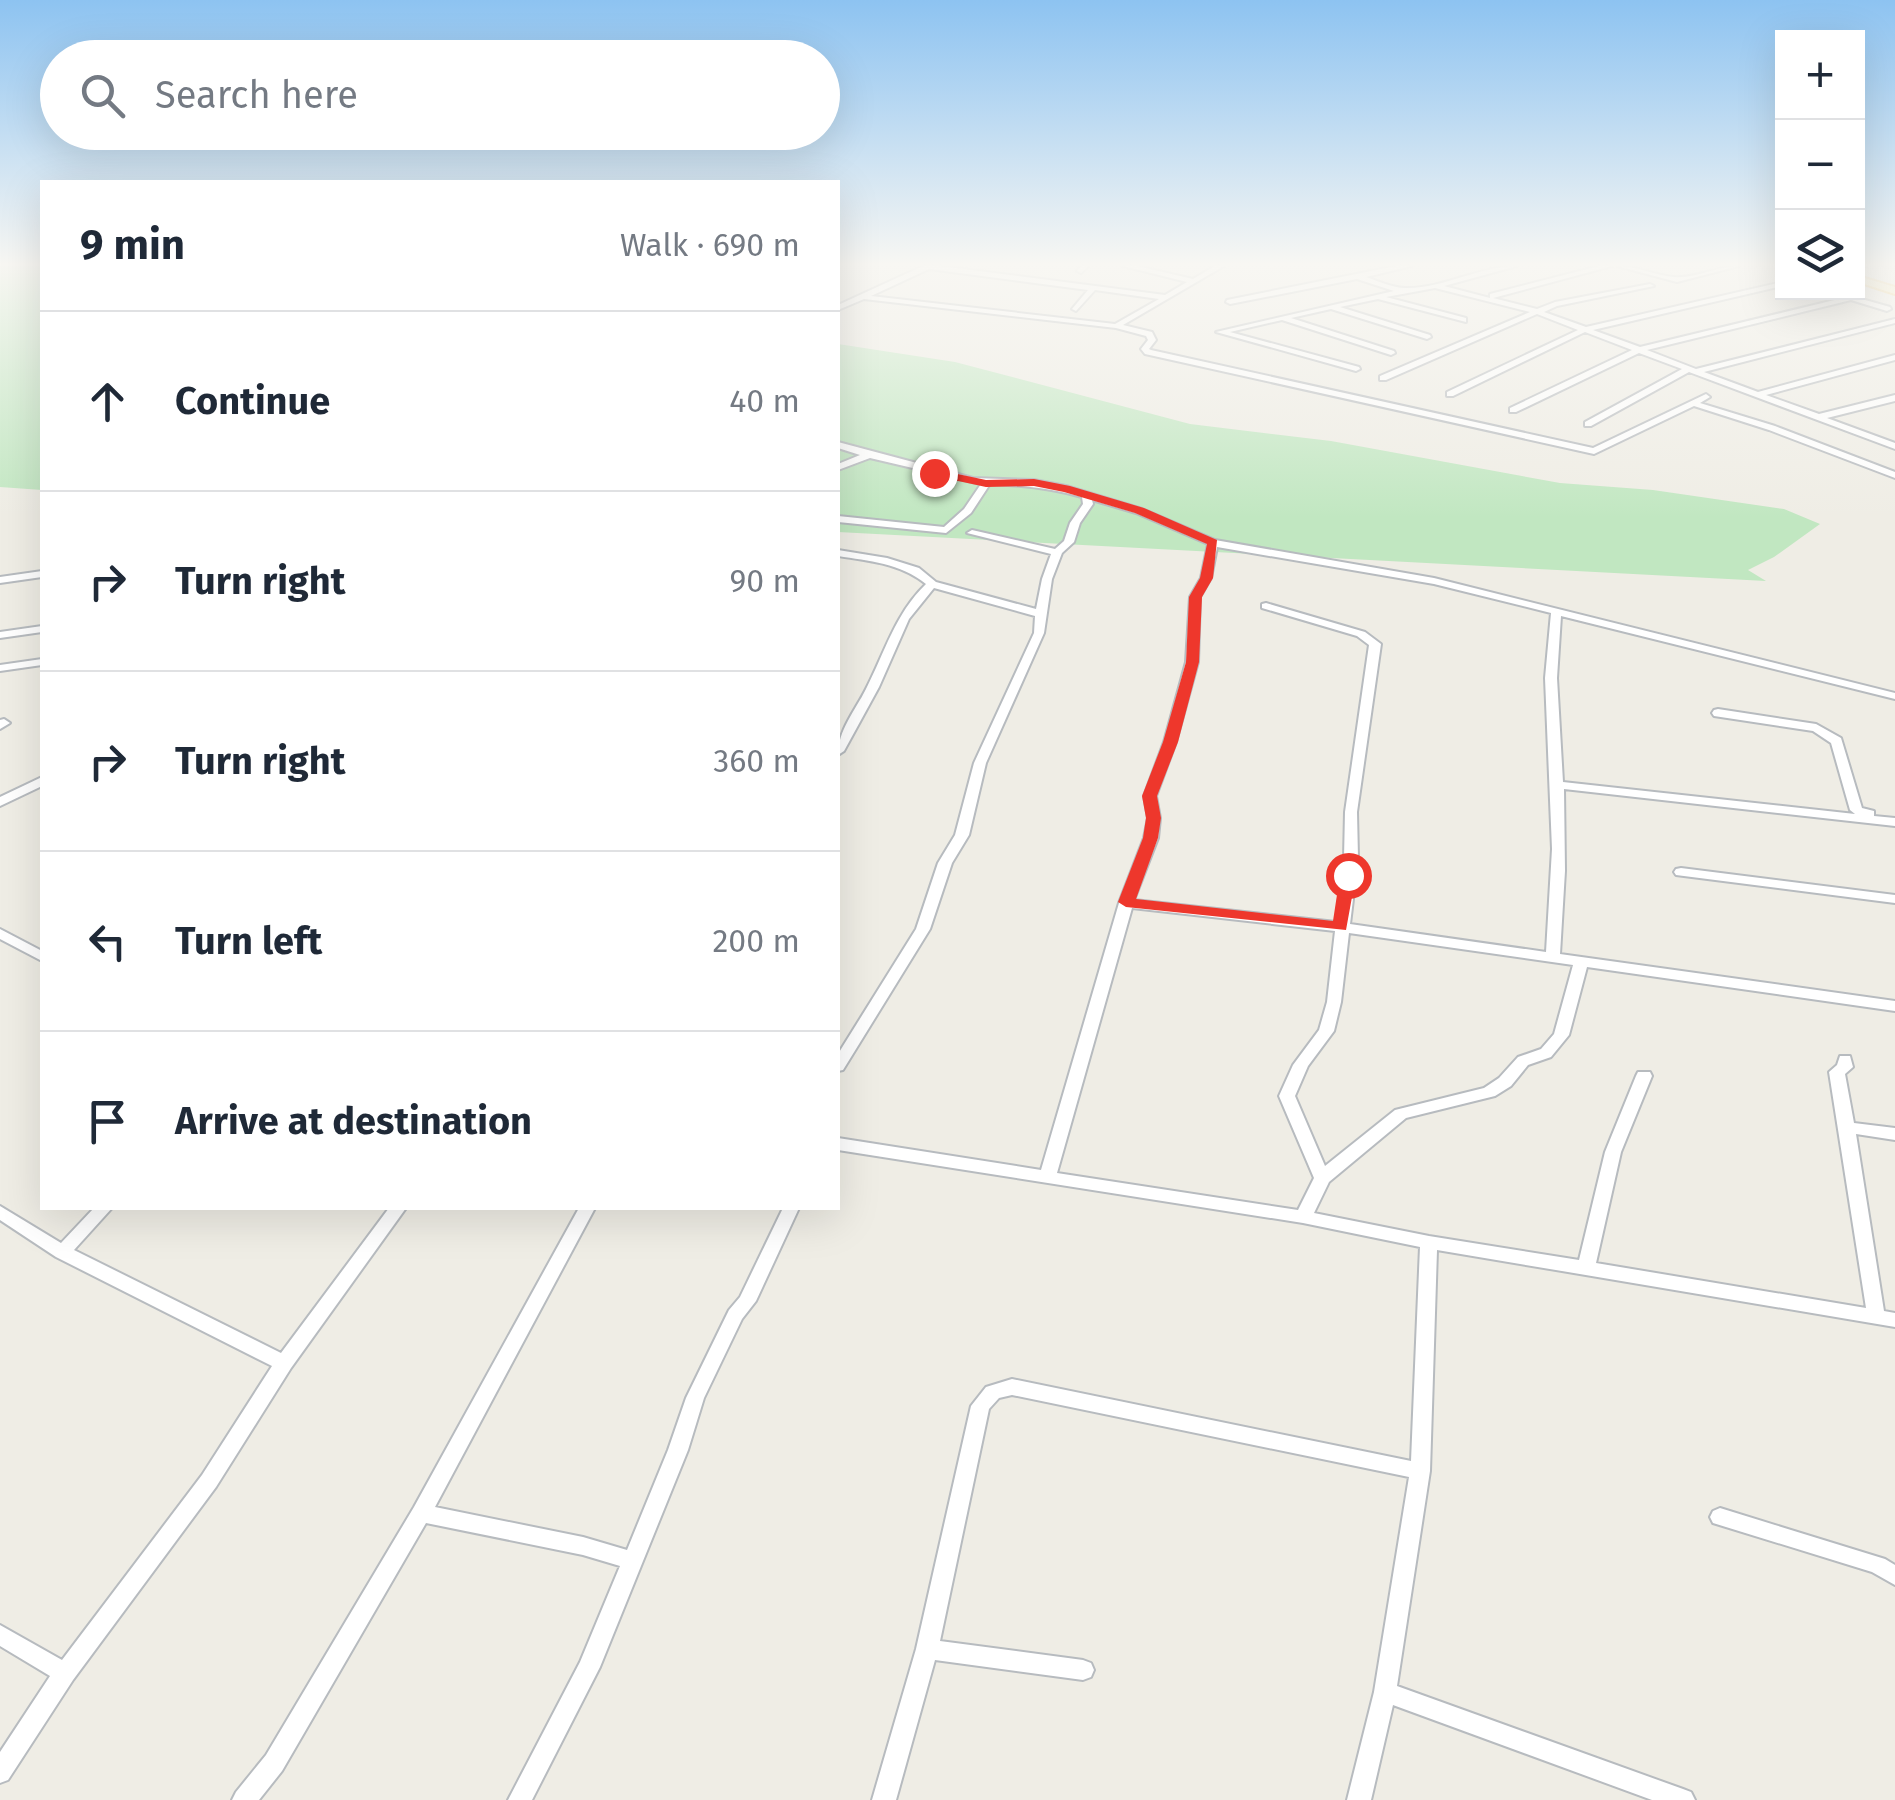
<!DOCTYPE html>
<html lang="en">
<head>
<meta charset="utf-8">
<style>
  :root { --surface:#fff; --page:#f2f2f3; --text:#1f2937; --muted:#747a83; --line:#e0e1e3 }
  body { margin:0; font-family:"Fira Sans",sans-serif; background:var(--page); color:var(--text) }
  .controls { position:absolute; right:30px; top:30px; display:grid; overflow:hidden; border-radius:0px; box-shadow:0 10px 40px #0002 }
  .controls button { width:90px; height:90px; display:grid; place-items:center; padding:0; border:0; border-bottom:2px solid var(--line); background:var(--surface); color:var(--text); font:50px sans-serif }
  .stop { position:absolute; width:30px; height:30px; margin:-22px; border:8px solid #ee372c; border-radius:50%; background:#fff }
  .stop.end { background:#ee372c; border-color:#fff; box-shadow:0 2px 10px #0008 }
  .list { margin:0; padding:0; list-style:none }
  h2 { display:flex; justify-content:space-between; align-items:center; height:130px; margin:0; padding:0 40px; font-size:42px }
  h2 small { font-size:32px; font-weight:400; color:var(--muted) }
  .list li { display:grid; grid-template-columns:65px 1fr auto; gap:30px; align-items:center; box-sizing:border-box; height:180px; padding:0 40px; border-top:2px solid var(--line) }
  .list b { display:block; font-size:38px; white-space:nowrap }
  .list em { font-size:32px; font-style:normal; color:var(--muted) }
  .icon { flex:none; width:55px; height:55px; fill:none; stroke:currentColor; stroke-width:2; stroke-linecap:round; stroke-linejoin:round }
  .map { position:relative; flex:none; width:1895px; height:1800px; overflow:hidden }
  .search { position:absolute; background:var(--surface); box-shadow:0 10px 40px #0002; left:40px; top:40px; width:800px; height:110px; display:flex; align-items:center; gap:25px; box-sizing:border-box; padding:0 35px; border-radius:55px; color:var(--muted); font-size:38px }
  .panel { position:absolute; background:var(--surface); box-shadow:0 10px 40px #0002; left:40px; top:180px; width:800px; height:1030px; border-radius:0px }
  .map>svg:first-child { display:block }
  .green { fill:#c1e7c1 }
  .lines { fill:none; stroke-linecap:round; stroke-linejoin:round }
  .street-casing { stroke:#b7bbbf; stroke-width:4 }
  .primary-casing { stroke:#f5c658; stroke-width:4 }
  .street { fill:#fff; fill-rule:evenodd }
  .primary { fill:#ffefaa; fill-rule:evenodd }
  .route { fill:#ee372c }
</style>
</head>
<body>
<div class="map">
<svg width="1895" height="1800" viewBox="0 0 1895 1800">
  <rect width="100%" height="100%" fill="#efede5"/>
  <path class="green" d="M0 266H42V490L0 487Z
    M838 344 955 362 1190 424 1331 441 1560 483 1653 490 1784 509 1820 524 1774 557 1748 570 1766 581 838 532Z"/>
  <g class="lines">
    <defs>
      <path id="street" d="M923 266H940L1165 295 1187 282 1123 266H1137L1193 279 1215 266H1224L1123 325 1152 332 1156 340 1149 349 1151 350 1593 448 1706 394 1710 397 1700 403 1775 426 1895 472V478L1769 430 1694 406 1594 454 1145 354 1141 349 1148 340 1146 336 1116 328 864 299 838 310V305ZM929 269 1088 290 1072 309 1076 311 1095 290 1159 299 1115 324 871 296Z
        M1081 266H1088L1081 273 1077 271Z
        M1396 266H1412L1366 277C1378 281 1393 288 1405 288 1443 289 1479 266 1517 266L1444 286 1490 298V294L1599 266H1612L1493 298 1537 309 1555 302 1650 284 1654 286 1557 306 1544 312 1586 327 1782 282V286L1593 330 1640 347 1851 296 1890 307 1891 309 1887 311 1851 300 1647 350 1696 369 1895 319V323L1704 372 1758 392 1895 355V360L1766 395 1819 414 1895 395V401L1827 418 1895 443V449L1689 372 1591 426H1585V422L1682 369 1639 353 1516 412H1510V408L1632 350 1585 332 1453 396H1447V392L1578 330 1537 314 1386 380H1380V376L1530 312 1435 288 1386 297 1466 318V322L1378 299 1340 307 1430 335 1431 337 1427 339 1331 309 1291 318 1394 351 1395 353 1391 355 1282 320 1230 332 1359 367 1360 369 1356 371 1216 332 1394 291 1357 279 1230 304 1226 302 1227 300Z
        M1617 266C1637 266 1654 275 1674 277 1694 279 1718 266 1739 266L1677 282Z
        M1778 266H1782V269H1779Z
        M1858 266H1866L1858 269Z
        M838 442 973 478 1034 480 1066 486 1142 509 1215 540 1434 578 1895 693V699L1561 616 1557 678 1563 782 1855 814 1850 810 1831 743 1813 731 1714 716 1712 713 1714 710 1718 709 1816 724 1841 738 1862 808 1874 811V816L1895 818V826L1564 789 1565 871 1560 954 1895 1001V1011L1587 967 1569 1035 1551 1057 1528 1065 1511 1086 1495 1096 1406 1118 1329 1182 1314 1213 1429 1236 1579 1260 1605 1152 1636 1076 1638 1072H1650L1652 1076 1621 1152 1596 1263 1866 1308 1829 1072 1837 1065 1840 1056H1850L1853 1067 1845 1074 1854 1123 1895 1128V1140L1856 1134 1884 1311 1895 1313V1327L1437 1250 1430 1471 1397 1686 1683 1789 1691 1792 1695 1800H1652L1393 1705 1371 1800H1347L1374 1692 1409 1477 1012 1395 999 1398 989 1409 940 1641 1083 1660 1091 1663 1094 1670 1091 1677 1083 1680 935 1660 896 1800H872L916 1649 971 1406 986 1387 1012 1379 1411 1461 1420 1247 1303 1223 838 1150V1138L1041 1170 1119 903 1144 838 1148 818 1144 796 1164 742 1186 662 1190 597 1201 578 1208 544 1136 513 1092 500 1093 504 1080 523 1074 542 1062 553 1052 579 1044 633 986 763 969 835 952 863 930 929 843 1070 838 1071V1054L916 929 938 863 955 835 974 763 1034 633 1035 616 934 588 909 619 879 687 844 751 838 755C838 730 855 711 866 689 885 652 895 614 926 584 900 563 869 561 838 556V550L887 558 919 568 936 582 1036 609 1042 579 1051 554 967 533 972 530 1055 549 1064 541 1070 523 1083 504 1082 497C1051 488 1022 485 990 484L971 513 946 533 838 522V516L944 527 964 509 981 484 870 458 838 470V464L860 455 838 448ZM1217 547 1434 584 1551 613 1545 678 1552 849 1546 952 1350 924 1358 858 1357 812 1381 644 1365 632 1266 603 1262 604V608L1357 636 1369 645 1345 812 1344 858 1336 922 1134 900 1158 838 1160 818 1156 796 1176 742 1198 662 1200 597 1211 578ZM1132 908 1335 931 1327 1002 1319 1030 1293 1065 1279 1096 1314 1178 1298 1210 1057 1173ZM1349 933 1573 965 1554 1034 1541 1049 1518 1057 1499 1078 1484 1088 1395 1110 1325 1166 1295 1096 1308 1066 1334 1031 1341 1002Z
        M42 571V577L0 583V577Z
        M42 626V632L0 638V632Z
        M42 659V665L0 671V665Z
        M4 719 10 723 0 729V720Z
        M42 777V786L0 806V797Z
        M1681 868 1895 895V903L1676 875 1674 872 1676 869Z
        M0 929 42 951V961L0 939Z
        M0 1206 61 1243 94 1208H112L74 1250 281 1353 389 1208H406L291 1368 216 1487 73 1680 8 1780 0 1783V1752L50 1676 0 1646V1625L62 1660 202 1475 272 1366 56 1257 0 1220Z
        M579 1208H595L435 1507 583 1537 627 1550 668 1450 686 1398 729 1310 740 1297 783 1208H799L756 1301 742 1319 704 1398 688 1450 600 1667 532 1800H508L580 1662 620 1566 583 1555 426 1523 282 1771 259 1800H232L236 1792 266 1755 414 1507Z
        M1720 1508 1885 1559 1895 1565V1585L1872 1572 1713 1523 1710 1517 1713 1511Z"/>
      <path id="primary" d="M1858 276 1895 287V294L1858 282Z"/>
    </defs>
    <use href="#street" class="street-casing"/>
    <use href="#primary" class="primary-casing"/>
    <use href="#street" class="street"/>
    <use href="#primary" class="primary"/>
  </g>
  <linearGradient id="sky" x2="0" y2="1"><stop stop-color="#8dc3f1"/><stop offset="0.51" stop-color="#f8f7f3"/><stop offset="1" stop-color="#f8f7f3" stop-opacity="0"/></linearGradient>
  <rect width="1895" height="518" fill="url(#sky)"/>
  <path class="route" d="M934 469 986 480 1034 479 1070 486 1144 508 1217 540 1213 578 1202 597 1199 662 1178 742 1157 796 1161 818 1158 838 1136 899 1333 921 1340 875 1348 870 1356 875 1346 930 1126 907 1118 902 1143 838 1146 818 1142 796 1163 742 1186 662 1189 597 1200 578 1207 544 1135 513 1064 492 1034 486 986 487 930 475Z"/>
</svg>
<div class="controls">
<button>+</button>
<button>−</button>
<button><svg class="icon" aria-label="layers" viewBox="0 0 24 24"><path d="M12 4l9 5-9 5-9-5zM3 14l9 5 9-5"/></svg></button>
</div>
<div class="stop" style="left:1348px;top:875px"></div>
<div class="stop end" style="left:934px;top:473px"></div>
<div class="search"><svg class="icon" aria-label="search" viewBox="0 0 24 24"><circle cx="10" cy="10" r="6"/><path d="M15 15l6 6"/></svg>Search here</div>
<section class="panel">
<h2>9 min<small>Walk · 690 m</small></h2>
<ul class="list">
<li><svg class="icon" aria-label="ahead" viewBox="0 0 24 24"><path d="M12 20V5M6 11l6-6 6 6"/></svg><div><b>Continue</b></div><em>40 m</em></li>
<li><svg class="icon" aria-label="right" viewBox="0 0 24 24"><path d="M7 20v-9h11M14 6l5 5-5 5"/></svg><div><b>Turn right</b></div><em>90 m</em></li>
<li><svg class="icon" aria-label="right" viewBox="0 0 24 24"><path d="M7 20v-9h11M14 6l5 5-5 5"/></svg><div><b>Turn right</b></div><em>360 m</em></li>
<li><svg class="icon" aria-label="left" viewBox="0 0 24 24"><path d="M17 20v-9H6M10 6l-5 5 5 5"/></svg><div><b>Turn left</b></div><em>200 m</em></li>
<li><svg class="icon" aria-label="arrive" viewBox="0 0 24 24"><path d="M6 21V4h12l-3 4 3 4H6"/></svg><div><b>Arrive at destination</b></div></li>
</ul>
</section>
</div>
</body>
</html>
